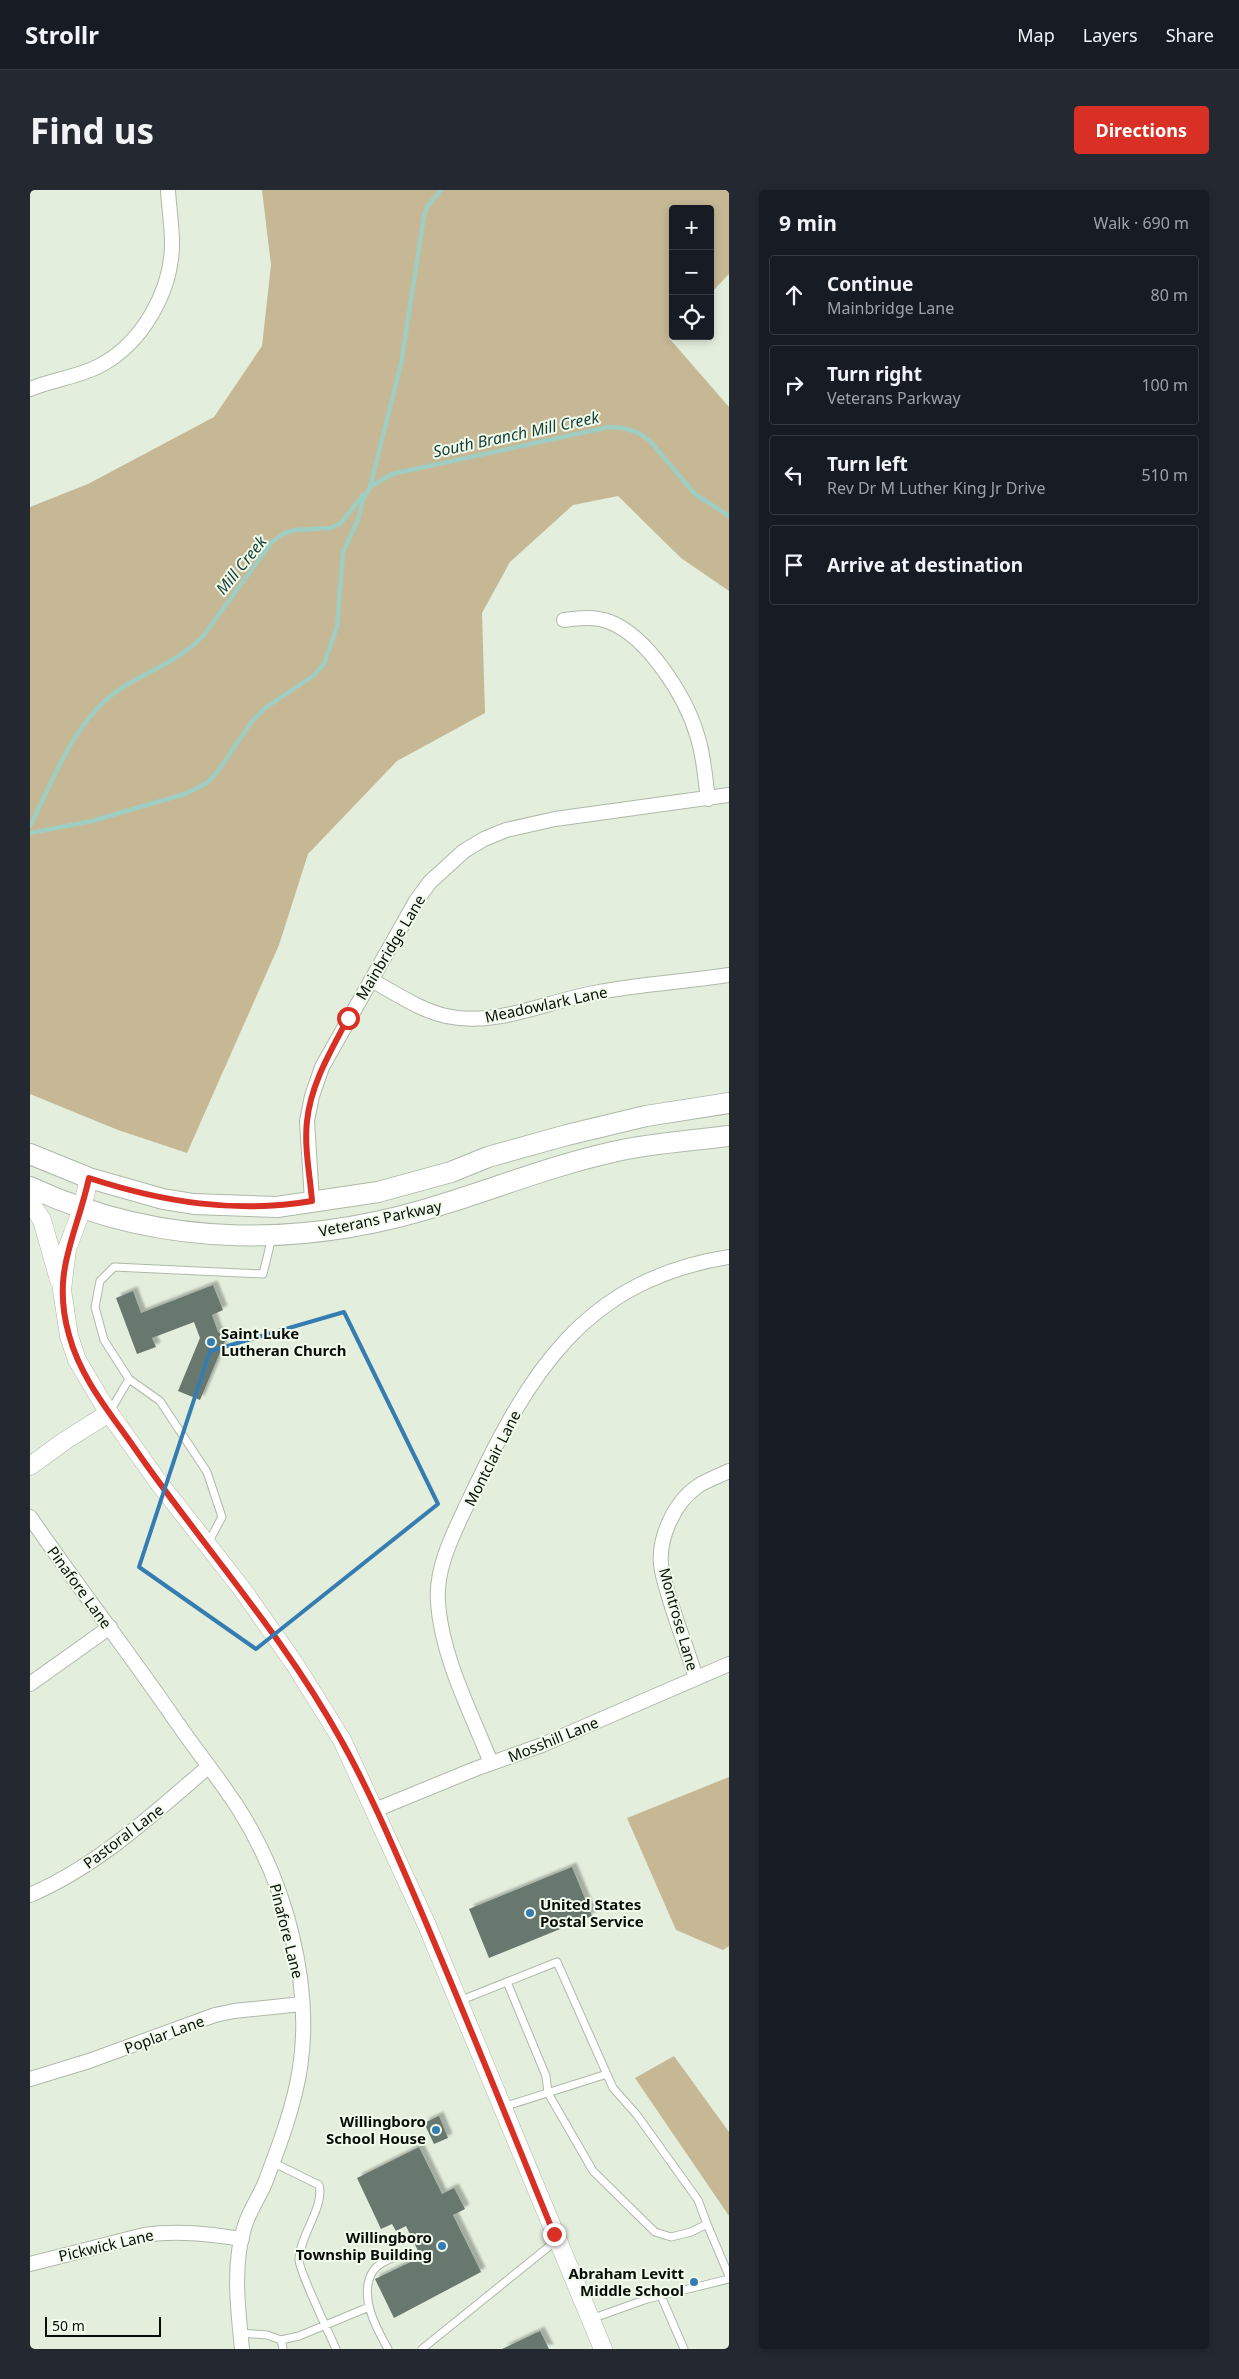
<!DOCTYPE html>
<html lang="en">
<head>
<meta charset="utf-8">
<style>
  :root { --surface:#171b24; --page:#242831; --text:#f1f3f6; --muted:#9ea1a6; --line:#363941; --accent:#d93025 }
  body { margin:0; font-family:"Noto Sans",sans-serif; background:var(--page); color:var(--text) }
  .controls { position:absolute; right:15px; top:15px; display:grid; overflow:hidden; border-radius:5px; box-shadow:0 2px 8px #0003 }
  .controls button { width:45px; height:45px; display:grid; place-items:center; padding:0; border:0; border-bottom:1px solid var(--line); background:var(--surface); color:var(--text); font:25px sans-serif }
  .scale { position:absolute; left:15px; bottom:12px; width:116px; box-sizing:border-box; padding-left:5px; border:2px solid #090d08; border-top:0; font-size:14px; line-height:18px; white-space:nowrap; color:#090d08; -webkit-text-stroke:4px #f1fbeb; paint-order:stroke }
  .stop { position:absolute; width:15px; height:15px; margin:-11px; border:4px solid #d93025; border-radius:50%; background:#fff }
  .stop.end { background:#d93025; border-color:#fff; box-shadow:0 1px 5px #0008 }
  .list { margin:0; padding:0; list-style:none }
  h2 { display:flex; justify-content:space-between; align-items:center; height:65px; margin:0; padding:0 20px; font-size:21px }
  h2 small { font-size:16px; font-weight:400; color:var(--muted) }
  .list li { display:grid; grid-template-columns:32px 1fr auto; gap:15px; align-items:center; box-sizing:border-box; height:80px; margin:0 10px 10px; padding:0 10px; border:1px solid var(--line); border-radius:5px }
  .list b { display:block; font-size:19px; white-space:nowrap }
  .list p { margin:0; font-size:16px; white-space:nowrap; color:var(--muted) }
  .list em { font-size:16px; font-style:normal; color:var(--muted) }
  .icon { flex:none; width:28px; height:28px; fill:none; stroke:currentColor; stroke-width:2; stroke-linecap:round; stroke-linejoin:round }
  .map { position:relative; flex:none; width:699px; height:2159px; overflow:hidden; border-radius:5px }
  header { display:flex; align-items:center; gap:30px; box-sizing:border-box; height:70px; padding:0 25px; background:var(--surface); border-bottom:1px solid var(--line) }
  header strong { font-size:24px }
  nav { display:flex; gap:28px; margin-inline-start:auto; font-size:18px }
  .intro { display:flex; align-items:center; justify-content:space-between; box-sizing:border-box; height:120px; padding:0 30px }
  h1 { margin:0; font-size:35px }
  .button { padding:12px 22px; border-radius:5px; background:var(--accent); color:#fff; font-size:18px; font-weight:700 }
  main { display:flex; gap:30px; padding:0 30px }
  aside { flex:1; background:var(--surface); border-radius:5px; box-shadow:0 2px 8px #0003 }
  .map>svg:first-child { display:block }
  .forest { fill:#c6b895 }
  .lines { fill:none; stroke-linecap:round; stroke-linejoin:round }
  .stream { stroke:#9fcdc1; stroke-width:4.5 }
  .building { fill:#69786e; filter:url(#shadow) }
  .service-casing { stroke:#afb9a9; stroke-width:9 }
  .minor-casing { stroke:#afb9a9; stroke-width:16 }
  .tertiary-casing { stroke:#afb9a9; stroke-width:19 }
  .secondary-casing { stroke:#afb9a9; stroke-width:22 }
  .service { stroke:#fff; stroke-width:7 }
  .minor { stroke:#fff; stroke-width:14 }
  .tertiary { stroke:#fff; stroke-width:18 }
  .secondary { stroke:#fff; stroke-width:20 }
  .route { stroke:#d93025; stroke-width:6 }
  .marked { fill:none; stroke:#357cb1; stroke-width:4; stroke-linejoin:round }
  .poi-dot { fill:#357cb1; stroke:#f1fbeb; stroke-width:2 }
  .labels { text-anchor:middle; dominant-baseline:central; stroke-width:4; stroke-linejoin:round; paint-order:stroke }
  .street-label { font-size:15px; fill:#090d08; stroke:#f1fbeb }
  .poi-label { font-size:15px; font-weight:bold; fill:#090d08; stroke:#f1fbeb; text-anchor:end }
  .water-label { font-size:16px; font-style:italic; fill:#163e36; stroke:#f1fbeb }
</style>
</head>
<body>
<header>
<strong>Strollr</strong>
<nav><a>Map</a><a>Layers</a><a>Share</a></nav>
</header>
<div class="intro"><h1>Find us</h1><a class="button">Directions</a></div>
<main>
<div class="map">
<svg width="699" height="2159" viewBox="0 0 699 2159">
  <defs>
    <filter id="shadow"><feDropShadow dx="4.5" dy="-4.5" stdDeviation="1" flood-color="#0004"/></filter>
  </defs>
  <rect width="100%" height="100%" fill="#e3eedd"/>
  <path class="forest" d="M232 0H699V84L680 104V19H643V144L639 148 699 217V401L651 368 588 306 543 315 480 372 452 423 455 523 367 571 278 664 249 755 157 963 88 940 0 904V317L58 294 184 227 232 156 241 75Z
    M699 1587V1756L693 1760 646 1740 597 1628Z
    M644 1866 699 1942V2026L605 1888Z"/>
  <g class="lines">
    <path class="stream" d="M340 297 371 174 394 26 397 17 411 0
      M0 636C24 589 45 527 93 497 121 480 150 470 173 446L242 352 253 344 265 340 301 338 311 333 333 305
      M0 643 62 631 155 604 177 593 188 581 222 531 235 518 283 486 294 474 307 437 313 362 328 330 332 312 340 297 362 284 579 237 593 238 609 243 620 251 665 304 699 326"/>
  </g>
  <path class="building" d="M183 1095 193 1120 182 1125 188 1142 197 1146 170 1210 148 1201 170 1148 164 1132 122 1148 126 1157 107 1164 86 1108 103 1101 111 1123Z
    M542 1677 562 1726 459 1768 439 1719Z
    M409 1926 418 1948 404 1954 394 1933Z
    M389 1957 412 2004 424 1998 435 2019 423 2025 451 2082 364 2128 345 2089 391 2067 376 2036 366 2041 362 2034 351 2039 327 1988Z
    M510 2141 519 2159H472Z"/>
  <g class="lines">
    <defs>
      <path id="service" d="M79 1223 99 1189
        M178 1353 192 1327 177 1282 130 1211 99 1189 74 1150 65 1117 70 1091 84 1077 233 1084 242 1047
        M429 1811 527 1772 583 1898 607 1925 668 2010 677 2034 661 2042 641 2047 625 2042 563 1981 518 1903 516 1886 477 1792
        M473 1917 577 1884
        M242 1972 289 1995C295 2016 270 2045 269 2069 268 2079 300 2145 306 2159
        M677 2034 699 2086
        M631 2106 654 2159
        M561 2129 617 2109 699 2089
        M210 2143 237 2145 251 2150 269 2146 339 2117
        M251 2150 253 2159
        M358 2159C346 2138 328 2105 343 2081 349 2072 361 2069 370 2065
        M392 2159 527 2050"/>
      <path id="minor" d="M0 199C22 190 48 187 69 176 112 154 142 101 142 53 142 36 139 18 138 0
        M534 430C549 428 565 426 580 432 618 447 656 507 667 545 674 565 675 588 678 609
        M341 790C364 802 389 820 416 826 466 837 515 812 564 803 609 794 654 792 699 785
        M282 1011 277 931 282 906 292 877 386 711 400 692 434 661 454 649 476 640 525 629 699 605
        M0 1327C48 1397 100 1464 148 1534 168 1563 191 1591 210 1621 255 1693 283 1793 270 1878 264 1917 249 1956 235 1993 229 2007 220 2020 215 2035 202 2074 208 2119 212 2159
        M666 1488C656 1455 639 1414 632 1381 626 1352 643 1313 668 1296 677 1290 689 1286 699 1281
        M0 1494 80 1437
        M461 1573C441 1522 412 1468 408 1413 405 1375 426 1339 441 1306 499 1183 554 1090 699 1067
        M345 1620 445 1579 512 1555 699 1474
        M0 1705C68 1676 123 1624 178 1577
        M0 1889 59 1871 185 1825 204 1821 272 1814
        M0 2074 114 2045C147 2040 179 2044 212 2049"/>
      <path id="tertiary" d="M59 988 52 1019 37 1059 32 1100 39 1146 47 1170 75 1217 129 1293 212 1399 264 1473 312 1550 396 1733 573 2159
        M0 1012 12 1030 29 1090
        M0 1276 36 1250 79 1223"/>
      <path id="secondary" d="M0 964 59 988 133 1009 164 1014 247 1017 348 1002 421 982 458 967 537 945 616 926 699 913
        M0 997C135 1060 280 1058 420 1012 474 995 528 974 583 962 621 953 660 951 699 946"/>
    </defs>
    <use href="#service" class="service-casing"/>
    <use href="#minor" class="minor-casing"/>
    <use href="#tertiary" class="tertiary-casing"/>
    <use href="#secondary" class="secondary-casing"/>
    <use href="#service" class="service"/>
    <use href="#minor" class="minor"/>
    <use href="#tertiary" class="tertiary"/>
    <use href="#secondary" class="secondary"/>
  </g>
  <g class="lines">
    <path class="route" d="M318 828C301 861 281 893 277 931 274 957 280 985 282 1011 206 1024 132 1012 59 988 46 1048 21 1081 39 1145 51 1190 82 1225 108 1263 175 1359 254 1446 311 1550 339 1600 362 1654 385 1707 433 1819 478 1931 524 2044"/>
  </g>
  <path class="marked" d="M314 1122 408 1314 226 1459 109 1377 180 1161Z"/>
  <g class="poi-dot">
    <circle cx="181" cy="1152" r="5"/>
    <circle cx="500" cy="1723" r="5"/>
    <circle cx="406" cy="1940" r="5"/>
    <circle cx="412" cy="2056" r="5"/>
    <circle cx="664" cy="2092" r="5"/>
  </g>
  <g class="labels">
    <g class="street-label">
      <text transform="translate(360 757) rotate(-59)">Mainbridge Lane</text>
      <text transform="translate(516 814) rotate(-12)">Meadowlark Lane</text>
      <text transform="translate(350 1028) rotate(-12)">Veterans Parkway</text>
      <text transform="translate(462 1268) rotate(-63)">Montclair Lane</text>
      <text transform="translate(50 1397) rotate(54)">Pinafore Lane</text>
      <text transform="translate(649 1429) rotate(74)">Montrose Lane</text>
      <text transform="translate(523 1549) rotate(-22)">Mosshill Lane</text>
      <text transform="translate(93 1646) rotate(-37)">Pastoral Lane</text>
      <text transform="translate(257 1741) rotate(76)">Pinafore Lane</text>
      <text transform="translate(134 1844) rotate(-20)">Poplar Lane</text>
      <text transform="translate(76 2055) rotate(-13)">Pickwick Lane</text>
    </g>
    <g class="poi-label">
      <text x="191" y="1143" text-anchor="start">Saint Luke<tspan x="191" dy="17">Lutheran Church</tspan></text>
      <text x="510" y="1714" text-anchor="start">United States<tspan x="510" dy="17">Postal Service</tspan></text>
      <text x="396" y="1931">Willingboro<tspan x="396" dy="17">School House</tspan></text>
      <text x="402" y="2047">Willingboro<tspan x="402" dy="17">Township Building</tspan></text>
      <text x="654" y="2083">Abraham Levitt<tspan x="654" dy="17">Middle School</tspan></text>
    </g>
    <g class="water-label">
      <text transform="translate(486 244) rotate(-12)">South Branch Mill Creek</text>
      <text transform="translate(211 375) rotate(-51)">Mill Creek</text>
    </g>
  </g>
</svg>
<div class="controls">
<button>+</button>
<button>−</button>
<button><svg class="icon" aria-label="locate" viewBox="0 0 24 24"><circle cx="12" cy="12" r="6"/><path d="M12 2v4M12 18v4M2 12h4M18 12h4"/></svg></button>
</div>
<div class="scale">50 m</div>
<div class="stop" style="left:318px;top:828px"></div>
<div class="stop end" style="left:524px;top:2044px"></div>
</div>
<aside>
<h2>9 min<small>Walk · 690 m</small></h2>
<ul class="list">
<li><svg class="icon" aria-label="ahead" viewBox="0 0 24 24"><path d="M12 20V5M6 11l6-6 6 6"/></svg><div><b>Continue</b><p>Mainbridge Lane</p></div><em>80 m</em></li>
<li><svg class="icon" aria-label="right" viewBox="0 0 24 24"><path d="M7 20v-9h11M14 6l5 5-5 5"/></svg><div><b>Turn right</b><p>Veterans Parkway</p></div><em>100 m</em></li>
<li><svg class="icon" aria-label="left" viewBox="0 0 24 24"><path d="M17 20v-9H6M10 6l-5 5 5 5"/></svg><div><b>Turn left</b><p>Rev Dr M Luther King Jr Drive</p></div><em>510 m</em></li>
<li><svg class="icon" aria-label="arrive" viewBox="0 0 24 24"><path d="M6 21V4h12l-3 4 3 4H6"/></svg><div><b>Arrive at destination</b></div></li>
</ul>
</aside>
</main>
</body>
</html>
